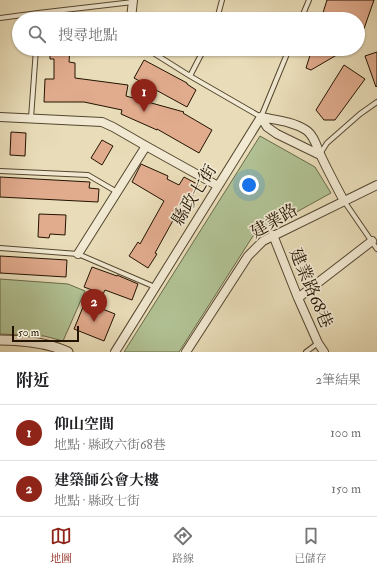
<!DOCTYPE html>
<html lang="zh-TW">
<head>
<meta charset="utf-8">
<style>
  :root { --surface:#fff; --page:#f6f6f6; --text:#202124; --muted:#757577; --line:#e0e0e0; --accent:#8f2418 }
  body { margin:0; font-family:"IM FELL Double Pica","Noto Serif TC",serif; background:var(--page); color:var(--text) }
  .scale { position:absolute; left:12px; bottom:10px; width:67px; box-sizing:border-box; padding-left:4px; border:2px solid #221301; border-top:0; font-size:11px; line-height:14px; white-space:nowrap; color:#221301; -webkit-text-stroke:3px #f1e9d2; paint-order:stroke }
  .you { position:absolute; left:249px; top:185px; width:14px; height:14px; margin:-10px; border:3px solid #fff; border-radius:50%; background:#1a73e8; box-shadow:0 0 0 6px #1a73e833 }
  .badge { display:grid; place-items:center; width:26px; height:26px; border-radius:50%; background:var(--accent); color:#fff; font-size:13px; font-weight:700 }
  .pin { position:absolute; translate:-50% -33px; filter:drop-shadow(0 1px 2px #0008) }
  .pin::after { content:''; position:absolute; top:21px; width:14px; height:12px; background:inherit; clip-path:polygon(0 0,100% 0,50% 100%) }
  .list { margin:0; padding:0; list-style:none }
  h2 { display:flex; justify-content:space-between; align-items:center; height:52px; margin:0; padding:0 16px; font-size:17px }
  h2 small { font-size:13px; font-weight:400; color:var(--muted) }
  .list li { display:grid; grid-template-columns:26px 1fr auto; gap:12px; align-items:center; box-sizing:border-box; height:56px; padding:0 16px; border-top:1px solid var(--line) }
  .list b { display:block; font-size:15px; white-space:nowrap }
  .list p { margin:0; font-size:13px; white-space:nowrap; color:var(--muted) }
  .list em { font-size:13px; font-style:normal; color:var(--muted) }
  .icon { flex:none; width:22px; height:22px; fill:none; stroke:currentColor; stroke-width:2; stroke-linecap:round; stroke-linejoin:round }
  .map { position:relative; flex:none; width:377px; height:352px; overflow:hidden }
  .search { position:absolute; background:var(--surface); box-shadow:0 1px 3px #0004; left:12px; right:12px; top:12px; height:44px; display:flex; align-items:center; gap:10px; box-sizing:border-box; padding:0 14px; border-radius:22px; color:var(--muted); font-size:15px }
  .sheet { height:164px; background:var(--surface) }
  nav { display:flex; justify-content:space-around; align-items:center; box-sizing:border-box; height:56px; border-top:1px solid var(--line); background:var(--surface); font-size:11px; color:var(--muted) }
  nav a { display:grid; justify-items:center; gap:2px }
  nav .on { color:var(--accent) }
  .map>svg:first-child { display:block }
  .green { fill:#b1c294; stroke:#6a6a4a }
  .building { fill:#e1ab8d; stroke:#221301 }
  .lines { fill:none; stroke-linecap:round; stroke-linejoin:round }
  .service-casing { stroke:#54462f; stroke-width:6 }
  .minor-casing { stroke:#54462f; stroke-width:10 }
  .tertiary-casing { stroke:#54462f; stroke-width:11 }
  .service { stroke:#f1e9d2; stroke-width:4 }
  .minor { stroke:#f1e9d2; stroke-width:8 }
  .tertiary { stroke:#f1e9d2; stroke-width:9 }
  .labels { text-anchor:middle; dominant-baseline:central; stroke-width:3.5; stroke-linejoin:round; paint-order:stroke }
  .street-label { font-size:17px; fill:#221301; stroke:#f1e9d2 }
</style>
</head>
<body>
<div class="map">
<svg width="377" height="352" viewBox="0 0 377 352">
  <rect width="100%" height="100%" fill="#e9ddb9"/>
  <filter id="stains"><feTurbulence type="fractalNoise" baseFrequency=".005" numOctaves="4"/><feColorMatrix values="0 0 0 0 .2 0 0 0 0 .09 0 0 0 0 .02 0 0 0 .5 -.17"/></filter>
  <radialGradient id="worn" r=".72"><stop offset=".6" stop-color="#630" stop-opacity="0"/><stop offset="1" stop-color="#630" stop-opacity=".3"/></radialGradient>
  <path class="green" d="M260 136 315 167 331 193 253 236 179 352H124Z
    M0 279 68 284 85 291 63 341 44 336 0 334Z"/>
  <path class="building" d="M327 0H374L359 43 358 42V19H321Z
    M50 49H70L69 62 75 63V78L128 85 126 96 184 112 183 113 212 130 199 153 157 129V130L121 114 122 110 84 102H44L45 79H54V59H50Z
    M312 49H347L311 70 306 68Z
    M377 52V86L376 87 365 56Z
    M144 60 187 83V84L196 90 187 107 134 78Z
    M344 65 365 79 335 120H324L316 110Z
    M11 132 26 133 25 156 10 155Z
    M102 140 113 146 102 165 91 158Z
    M141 164 168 176 167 179 179 185 184 177 199 185 186 208 181 206 155 253 157 254 148 268 129 256 138 242 140 244 164 201 132 182Z
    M0 177 90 182 89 188 99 189 98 202 0 197Z
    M39 214 66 215 65 235 50 234 49 238 38 237Z
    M0 256 67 260 66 277 0 273Z
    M92 267 117 276V275L138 284 132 300 105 290 103 294 84 287Z
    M85 302 115 314 104 341 74 329Z"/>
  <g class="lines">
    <defs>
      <path id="service" d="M0 18 38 13 133 2
        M217 19 222 0
        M301 19 309 0
        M147 49 190 76 261 117 289 49
        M190 76 204 49
        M31 118 36 49
        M320 154 327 143 360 114 377 102
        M0 171 88 175 117 192
        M344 201 377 249
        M0 248 78 254 155 287
        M306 352 318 343"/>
      <path id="minor" d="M131 19 133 0
        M0 117 102 122 113 127 146 146 218 186
        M261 117C275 120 292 121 306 130 314 135 317 148 321 156 328 171 336 186 344 201
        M261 117 267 127 277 134 320 155
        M273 235 298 298 318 343 324 352
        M78 254 146 146
        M298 298 372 241
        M115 352 261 117
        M186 352 248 256 263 241 377 185"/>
      <path id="tertiary" d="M0 340C23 340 48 343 68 352"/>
    </defs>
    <use href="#service" class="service-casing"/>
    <use href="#minor" class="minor-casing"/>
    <use href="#tertiary" class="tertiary-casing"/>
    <use href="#service" class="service"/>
    <use href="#minor" class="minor"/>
    <use href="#tertiary" class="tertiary"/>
  </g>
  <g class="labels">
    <g class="street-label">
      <text transform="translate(194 195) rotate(-58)">縣政七街</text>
      <text transform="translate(274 221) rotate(-30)">建業路</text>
      <text transform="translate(311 288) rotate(67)">建業路68巷</text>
    </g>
  </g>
  <rect width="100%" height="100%" filter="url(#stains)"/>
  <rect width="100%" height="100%" fill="url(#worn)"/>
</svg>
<div class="scale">50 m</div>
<div class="you"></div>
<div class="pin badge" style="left:144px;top:112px">1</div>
<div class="pin badge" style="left:94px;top:322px">2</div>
<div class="search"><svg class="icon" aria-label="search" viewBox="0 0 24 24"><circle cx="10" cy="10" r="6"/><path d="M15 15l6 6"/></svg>搜尋地點</div>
</div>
<section class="sheet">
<h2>附近<small>2筆結果</small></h2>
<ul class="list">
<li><span class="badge">1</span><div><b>仰山空間</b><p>地點 · 縣政六街68巷</p></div><em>100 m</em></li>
<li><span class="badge">2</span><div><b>建築師公會大樓</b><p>地點 · 縣政七街</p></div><em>150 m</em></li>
</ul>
</section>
<nav>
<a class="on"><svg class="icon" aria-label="map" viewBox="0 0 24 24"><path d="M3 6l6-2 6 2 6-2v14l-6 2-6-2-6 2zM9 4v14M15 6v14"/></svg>地圖</a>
<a><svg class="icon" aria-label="directions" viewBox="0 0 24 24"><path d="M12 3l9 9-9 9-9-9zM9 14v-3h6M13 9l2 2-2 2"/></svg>路線</a>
<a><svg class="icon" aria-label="saved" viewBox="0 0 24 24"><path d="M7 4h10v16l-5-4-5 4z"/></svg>已儲存</a>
</nav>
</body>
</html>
